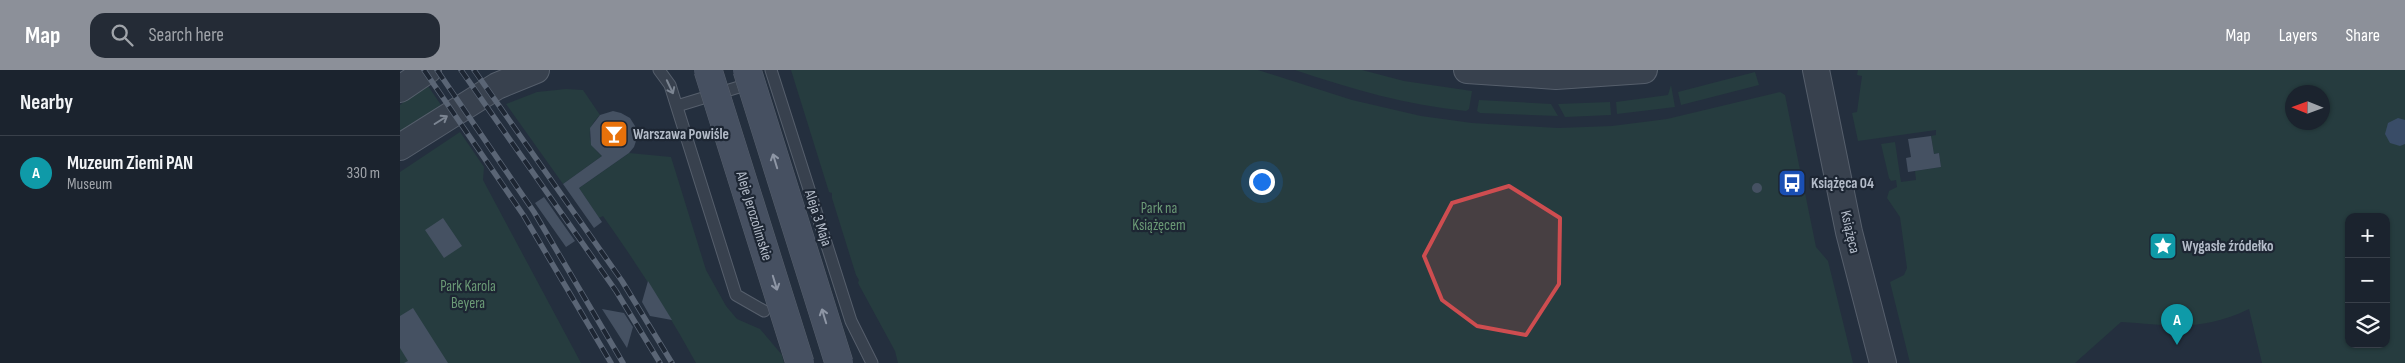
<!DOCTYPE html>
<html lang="en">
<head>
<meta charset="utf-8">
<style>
  :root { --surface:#1b232e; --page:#242b36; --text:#f1f3f6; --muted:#a0a4aa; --line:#39404a; --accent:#8c9099 }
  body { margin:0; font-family:"Sofia Sans Condensed",sans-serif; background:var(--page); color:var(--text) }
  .controls { position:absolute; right:15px; bottom:15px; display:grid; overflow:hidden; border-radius:10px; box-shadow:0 1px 4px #0004 }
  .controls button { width:45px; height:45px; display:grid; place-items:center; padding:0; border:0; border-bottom:1px solid var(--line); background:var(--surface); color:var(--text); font:25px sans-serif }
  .compass { position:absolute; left:1885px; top:15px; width:45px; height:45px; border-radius:50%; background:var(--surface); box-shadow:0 1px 4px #0004; rotate:271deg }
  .you { position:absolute; left:861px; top:111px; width:18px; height:18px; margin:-12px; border:4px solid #fff; border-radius:50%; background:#1a73e8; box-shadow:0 0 0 8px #1a73e833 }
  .badge { display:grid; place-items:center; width:32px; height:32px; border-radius:50%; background:var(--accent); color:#fff; font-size:16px; font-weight:700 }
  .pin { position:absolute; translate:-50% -41px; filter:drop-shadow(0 1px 2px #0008) }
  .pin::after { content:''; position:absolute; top:26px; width:18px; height:15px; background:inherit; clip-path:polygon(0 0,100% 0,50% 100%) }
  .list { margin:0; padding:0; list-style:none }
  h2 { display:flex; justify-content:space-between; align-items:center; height:65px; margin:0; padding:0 20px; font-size:21px }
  h2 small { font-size:16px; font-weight:400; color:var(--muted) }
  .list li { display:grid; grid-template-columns:32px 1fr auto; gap:15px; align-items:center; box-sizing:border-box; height:75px; padding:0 20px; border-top:1px solid var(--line) }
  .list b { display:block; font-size:19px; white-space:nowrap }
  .list p { margin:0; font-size:16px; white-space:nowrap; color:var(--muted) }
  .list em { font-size:16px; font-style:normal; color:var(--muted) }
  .icon { flex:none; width:28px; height:28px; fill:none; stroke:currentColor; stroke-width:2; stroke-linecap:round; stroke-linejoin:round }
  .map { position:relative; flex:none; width:2005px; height:293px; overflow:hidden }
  header { display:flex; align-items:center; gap:30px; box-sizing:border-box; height:70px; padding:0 25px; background:var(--accent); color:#fff }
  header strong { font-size:24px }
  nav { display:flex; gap:28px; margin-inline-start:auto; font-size:18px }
  .search { width:350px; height:45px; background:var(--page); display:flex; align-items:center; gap:12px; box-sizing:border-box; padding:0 18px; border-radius:15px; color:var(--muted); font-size:19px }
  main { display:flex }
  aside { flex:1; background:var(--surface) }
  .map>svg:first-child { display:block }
  .green { fill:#263c3f; fill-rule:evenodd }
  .water { fill:#394c67 }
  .building { fill:#455162 }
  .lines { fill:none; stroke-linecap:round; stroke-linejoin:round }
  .service-casing { stroke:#565f6c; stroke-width:13 }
  .tertiary-casing { stroke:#565f6c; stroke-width:28 }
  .service { stroke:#38414e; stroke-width:11 }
  .tertiary { stroke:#38414e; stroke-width:26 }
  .rail-casing { stroke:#5a6575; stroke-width:5.5 }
  .rail { stroke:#1d2633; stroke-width:4; stroke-dasharray:11; stroke-linecap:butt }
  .secondary-bridge-casing { stroke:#565f6c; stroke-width:29; stroke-linecap:butt }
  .secondary-bridge { stroke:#465061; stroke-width:28 }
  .oneway { stroke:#7c8592 }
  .oneway2 { stroke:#8e96a5 }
  .marked { fill:#ce4d50; fill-opacity:0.2; stroke:#ce4d50; stroke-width:4; stroke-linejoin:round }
  .labels { text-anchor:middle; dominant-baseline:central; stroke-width:4.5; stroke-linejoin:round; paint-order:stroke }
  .poi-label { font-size:15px; font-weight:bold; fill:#b4bcc9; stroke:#1d2633; text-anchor:start }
  .park-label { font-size:15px; fill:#6b9a76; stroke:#1d2633 }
  .street-label { font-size:15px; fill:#b4bcc9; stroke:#1d2633 }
</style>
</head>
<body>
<header>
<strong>Map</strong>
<div class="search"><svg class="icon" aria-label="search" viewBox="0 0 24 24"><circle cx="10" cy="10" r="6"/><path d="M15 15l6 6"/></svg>Search here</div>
<nav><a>Map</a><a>Layers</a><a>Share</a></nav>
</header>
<main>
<aside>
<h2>Nearby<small></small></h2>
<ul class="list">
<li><span class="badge" style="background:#0f9aa8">A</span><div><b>Muzeum Ziemi PAN</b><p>Museum</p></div><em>330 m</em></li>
</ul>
</aside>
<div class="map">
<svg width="2005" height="293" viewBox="0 0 2005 293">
  <rect width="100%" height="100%" fill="#242f3e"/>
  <path class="green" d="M391 0H858L952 30 1021 46 1072 53 1158 58 1212 56 1267 49 1380 22 1385 25 1400 100 1381 104 1386 127 1405 123 1416 177 1428 191 1453 293H498L495 281 458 213 459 210 456 205 432 128V123L429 122Z
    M895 0H962L1004 11 1072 21 1069 39 1066 41C1007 35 951 19 895 0Z
    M1458 0H2005V293H1862L1849 239C1801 262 1772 255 1721 252L1675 293H1510L1490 212 1504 205 1507 198 1500 147 1487 128 1489 121 1497 117 1496 110 1491 111 1489 108 1481 74 1495 72 1501 112 1516 110 1515 101 1541 97 1539 83 1534 84 1531 66 1536 65V60L1458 71 1452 43 1457 42 1462 6 1457 5ZM1892 22H1922V52H1892ZM1949 147H1986V274H1949Z
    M1355 2 1359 15 1281 35 1278 22Z
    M26 13 41 35 0 63V35Z
    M1271 15 1275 37 1217 44 1216 32 1268 25Z
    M166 19 183 20 200 45C185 59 187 74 202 86L163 114 106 34 137 22Z
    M1079 30 1151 34 1158 46 1080 43 1077 41Z
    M1210 32 1211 45 1165 47 1158 34Z
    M60 62 84 97 83 110 181 293H0V102Z
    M229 83 271 87 306 200 326 236 337 249 360 259 382 285 384 293H296C268 242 237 194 203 146L199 148 179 118Z"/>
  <path class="water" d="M1998 48 2005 50V74L2000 76 1990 73 1985 64 1988 53Z"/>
  <path class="building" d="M213 41 221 43 230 48 235 56 237 68 234 77 229 83 179 118 202 152 194 158 163 114 202 86 191 75 190 58 200 45Z
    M1531 66 1534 84 1539 83 1541 97 1508 102 1506 88 1511 87 1508 69Z
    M1352 118a5 5 0 1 1 10 0a5 5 0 1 1-10 0Z
    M144 127 175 171 166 177 135 133Z
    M43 148 62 176 44 188 25 160Z
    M248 211 272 250 250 246 242 232Z
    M13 238 48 293H4L8 291 0 278V246Z
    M202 239 224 243 233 257 227 278Z"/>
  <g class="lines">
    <defs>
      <path id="service" d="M259 0 270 15 336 225 364 241
        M371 0 451 251 472 293
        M277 36 352 13"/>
      <path id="tertiary" d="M1067 0 1156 6 1244 0
        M1416 0 1449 162 1483 293
        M0 19 28 0
        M0 77 97 16 136 0"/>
    </defs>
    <use href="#service" class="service-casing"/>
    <use href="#tertiary" class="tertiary-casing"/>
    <use href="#service" class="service"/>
    <use href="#tertiary" class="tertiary"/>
    <defs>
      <path id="rail" d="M24 0 124 146 211 293
        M37 0 134 142 223 293
        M61 0 216 221 260 293
        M74 0 222 211 272 293"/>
    </defs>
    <use href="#rail" class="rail-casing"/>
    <use href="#rail" class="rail"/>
    <defs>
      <path id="secondary-bridge" d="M308 0 400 293
        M347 0 439 293"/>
    </defs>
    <use href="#secondary-bridge" class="secondary-bridge-casing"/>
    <use href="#secondary-bridge" class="secondary-bridge"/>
  </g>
  <defs><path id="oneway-shaft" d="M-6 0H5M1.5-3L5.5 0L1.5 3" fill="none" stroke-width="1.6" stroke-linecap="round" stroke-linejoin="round" transform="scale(1.25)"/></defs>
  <g class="oneway">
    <use href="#oneway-shaft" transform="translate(270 17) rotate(65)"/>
    <use href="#oneway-shaft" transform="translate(41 50) rotate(-32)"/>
  </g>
  <g class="oneway2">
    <use href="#oneway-shaft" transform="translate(375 91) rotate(-107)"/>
    <use href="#oneway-shaft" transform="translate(375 213) rotate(73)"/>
    <use href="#oneway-shaft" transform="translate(424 246) rotate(-107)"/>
  </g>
  <path class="marked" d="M1109 116 1160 148 1159 214 1126 265 1077 256 1042 230 1024 186 1052 133Z"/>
  <defs>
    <symbol id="bar-square" viewBox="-11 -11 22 22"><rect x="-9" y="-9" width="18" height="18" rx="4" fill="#e8710a" stroke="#1d2633"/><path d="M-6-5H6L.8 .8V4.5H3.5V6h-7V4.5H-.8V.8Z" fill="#fff"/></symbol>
    <symbol id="bus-square" viewBox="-11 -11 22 22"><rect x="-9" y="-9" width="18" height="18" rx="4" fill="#1a4fb4" stroke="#1d2633"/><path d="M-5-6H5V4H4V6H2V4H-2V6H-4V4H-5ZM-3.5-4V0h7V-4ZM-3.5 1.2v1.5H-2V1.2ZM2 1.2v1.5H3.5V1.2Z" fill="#fff"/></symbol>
    <symbol id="sight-square" viewBox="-11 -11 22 22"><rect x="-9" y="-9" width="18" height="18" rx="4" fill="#0f9aa8" stroke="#1d2633"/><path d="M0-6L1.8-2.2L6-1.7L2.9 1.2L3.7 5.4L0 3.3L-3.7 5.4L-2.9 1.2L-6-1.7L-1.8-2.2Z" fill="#fff"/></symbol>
  </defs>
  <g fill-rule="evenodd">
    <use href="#bar-square" x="198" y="48" width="32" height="32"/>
    <use href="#bus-square" x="1376" y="97" width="32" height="32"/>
    <use href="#sight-square" x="1747" y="160" width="32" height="32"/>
  </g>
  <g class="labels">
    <g class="poi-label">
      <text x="233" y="64">Warszawa Powiśle</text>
      <text x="1411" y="113">Książęca 04</text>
      <text x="1782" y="176">Wygasłe źródełko</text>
    </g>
    <g class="park-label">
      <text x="759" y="138">Park na<tspan x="759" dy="17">Książęcem</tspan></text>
      <text x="68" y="216">Park Karola<tspan x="68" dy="17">Beyera</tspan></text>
    </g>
    <g class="street-label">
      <text transform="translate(354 146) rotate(73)">Aleje Jerozolimskie</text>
      <text transform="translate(418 148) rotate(72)">Aleja 3 Maja</text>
      <text transform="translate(1450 162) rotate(77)">Książęca</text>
    </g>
  </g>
</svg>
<div class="controls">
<button>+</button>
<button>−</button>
<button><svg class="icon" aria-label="layers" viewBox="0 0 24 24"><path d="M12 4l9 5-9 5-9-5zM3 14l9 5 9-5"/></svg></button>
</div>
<svg class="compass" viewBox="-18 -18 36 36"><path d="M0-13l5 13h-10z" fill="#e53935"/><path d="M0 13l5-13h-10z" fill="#a0a4aa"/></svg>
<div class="you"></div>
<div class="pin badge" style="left:1777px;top:275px;background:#0f9aa8">A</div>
</div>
</main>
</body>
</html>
